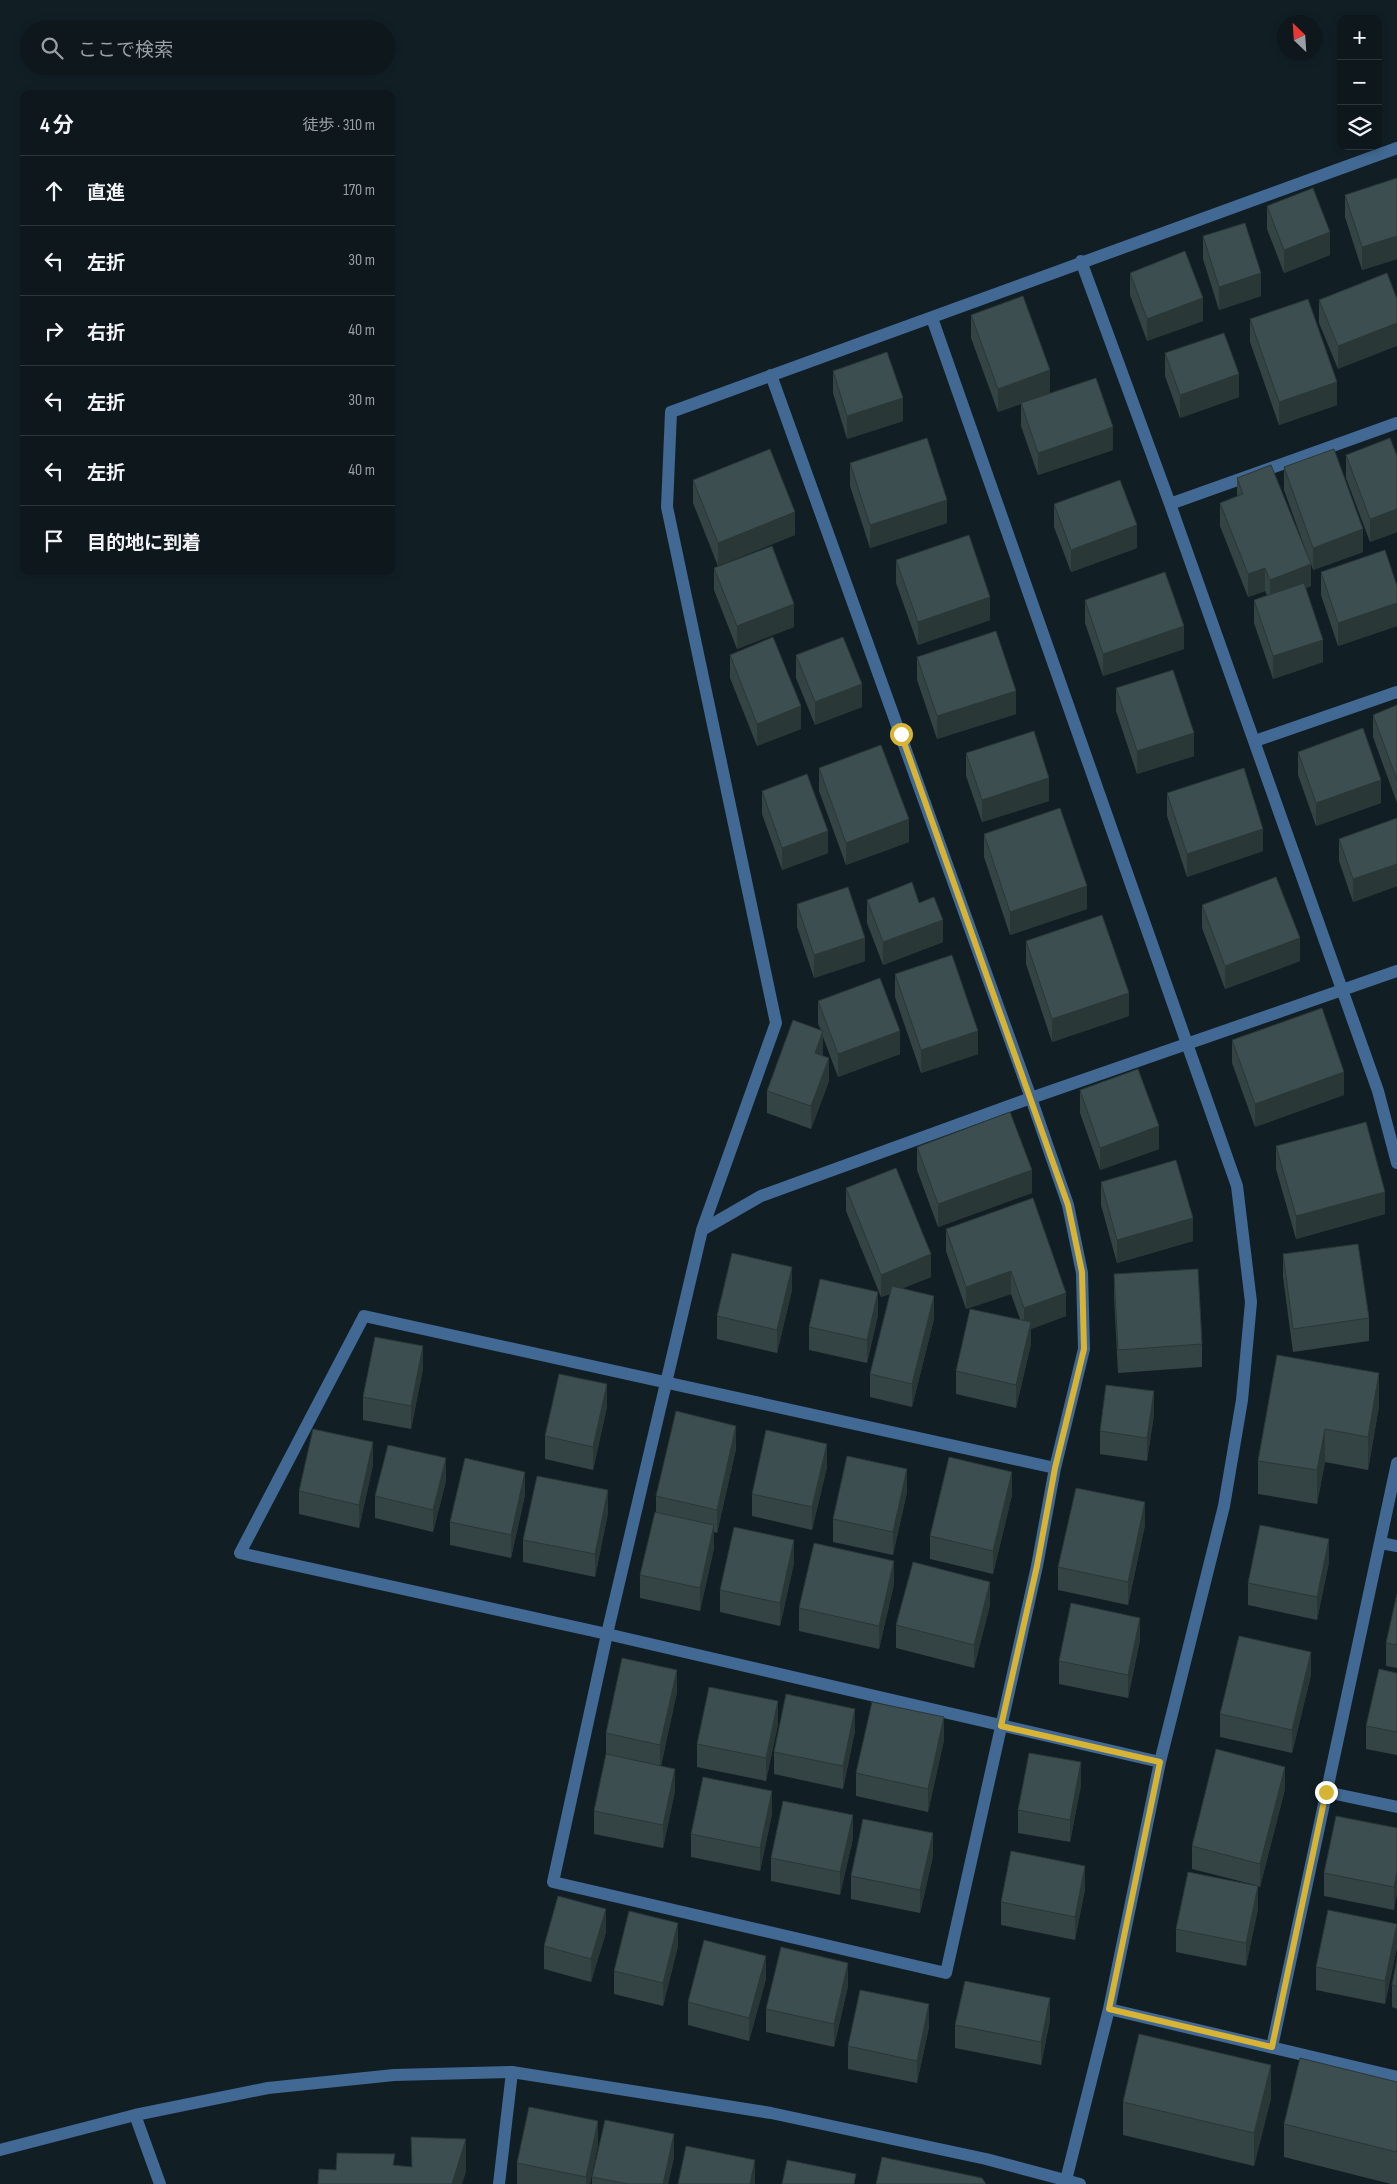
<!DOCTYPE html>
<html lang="ja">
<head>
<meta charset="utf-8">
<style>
  :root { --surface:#0d171c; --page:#162025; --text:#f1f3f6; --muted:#9a9fa3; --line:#2d363b }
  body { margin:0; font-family:"Sofia Sans Condensed","Noto Sans JP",sans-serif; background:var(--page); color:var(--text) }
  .controls { position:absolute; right:15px; top:15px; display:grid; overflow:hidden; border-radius:10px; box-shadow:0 2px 8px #0003 }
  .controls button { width:45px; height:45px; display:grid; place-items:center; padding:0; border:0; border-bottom:1px solid var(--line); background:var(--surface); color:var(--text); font:25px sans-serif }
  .compass { position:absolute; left:1277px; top:15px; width:45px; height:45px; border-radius:50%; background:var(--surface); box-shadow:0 2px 8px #0003; rotate:335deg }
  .stop { position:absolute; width:15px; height:15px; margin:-11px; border:4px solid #d7b434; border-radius:50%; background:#fff }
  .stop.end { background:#d7b434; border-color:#fff; box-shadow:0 1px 5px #0008 }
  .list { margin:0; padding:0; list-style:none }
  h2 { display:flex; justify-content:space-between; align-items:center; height:65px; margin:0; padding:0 20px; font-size:21px }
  h2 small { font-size:16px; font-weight:400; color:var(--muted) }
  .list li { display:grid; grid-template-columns:32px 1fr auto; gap:15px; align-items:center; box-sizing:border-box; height:70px; padding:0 20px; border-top:1px solid var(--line) }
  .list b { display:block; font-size:19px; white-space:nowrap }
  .list em { font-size:16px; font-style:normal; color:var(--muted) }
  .icon { flex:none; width:28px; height:28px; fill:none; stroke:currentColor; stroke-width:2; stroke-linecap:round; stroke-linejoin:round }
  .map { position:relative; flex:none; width:1397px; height:2184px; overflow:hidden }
  .search { position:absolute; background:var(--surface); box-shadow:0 2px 8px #0003; left:20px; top:20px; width:375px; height:55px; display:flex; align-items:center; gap:12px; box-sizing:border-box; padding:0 18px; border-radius:28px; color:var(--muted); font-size:19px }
  .panel { position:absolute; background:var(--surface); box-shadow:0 2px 8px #0003; left:20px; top:90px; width:375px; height:485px; border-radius:10px }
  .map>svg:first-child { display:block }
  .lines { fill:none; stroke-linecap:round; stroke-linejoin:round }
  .minor { stroke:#416993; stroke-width:12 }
  .tertiary { stroke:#416993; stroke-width:12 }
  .wall { fill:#344344 }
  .shaded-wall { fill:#2a3737 }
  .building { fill:#3c4e4f; stroke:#2a3737 }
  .route { stroke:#d7b434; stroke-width:6 }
</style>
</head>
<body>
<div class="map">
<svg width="1397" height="2184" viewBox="0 0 1397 2184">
  <rect width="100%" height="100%" fill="#111f25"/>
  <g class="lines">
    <path class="minor" d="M1081 261 1170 504 1378 1091 1397 1163
      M932 318 1237 1186 1251 1302 1242 1400 1224 1506 1160 1762 1109 2009 1065 2184
      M771 375 1031 1098 1068 1205 1082 1273 1084 1349 1055 1468 1037 1566 946 1973 553 1882 607 1634 702 1230 776 1023 667 507 671 412C913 323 1155 235 1397 148
      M1170 504 1397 423
      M1255 741 1397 692
      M702 1230 761 1196 1031 1098 1397 971
      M1055 1468 364 1316 240 1553 607 1634 1160 1762
      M1381 1543 1397 1546
      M1326 1792 1397 1807
      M1109 2009 1397 2077
      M1272 2047 1397 1463
      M499 2184 512 2072"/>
    <path class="tertiary" d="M135 2115 160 2184
      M0 2150 135 2115 268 2088 394 2075 512 2072 771 2113 986 2159 1080 2184"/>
  </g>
  <path class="wall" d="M1397 178V259L1362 270 1345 217V195Z
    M1267 206 1330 255 1284 273 1267 229Z
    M1203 236 1261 296 1219 310 1203 259Z
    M1130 273 1203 321 1147 341 1130 295Z
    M1387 273 1338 369 1319 323V300Z
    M971 315 1050 393 1113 450 1038 475 1021 426V404L998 412 971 338Z
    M1250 319 1337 405 1279 425 1250 342Z
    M1165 353 1239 397 1180 418 1165 376Z
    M833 371 903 421 847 439 833 393Z
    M1346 455 1397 456V532L1370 542 1346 478Z
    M850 463 947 523 870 548 850 486Z
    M1284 467 1363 552 1313 570 1311 564V586L1306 588 1323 662 1273 679 1254 623V600L1267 595 1265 591 1248 597 1220 526V503L1237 497V478L1307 554 1284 490Z
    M693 480 795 535 718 566 794 627 737 649 714 590V568L718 566 693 503Z
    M1054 504 1137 548 1071 572 1054 527Z
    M896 560 990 620 918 645 896 583Z
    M1321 572 1397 586V626L1338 646 1321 595Z
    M1085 600 1184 649 1103 676 1085 623Z
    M730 655 801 729 757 746 730 678Z
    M796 655 862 707 815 725 796 678Z
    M917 657 1016 714 937 739 917 680Z
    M1116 688 1194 756 1137 774 1116 711Z
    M1397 705V803L1373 737V715Z
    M1298 752 1381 803 1316 826 1298 775Z
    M966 753 1049 801 982 822 966 776Z
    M819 768 909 842 846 865 819 791Z
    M762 791 828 853 782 870 762 814Z
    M1167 793 1263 851 1187 877 1167 816Z
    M1397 818V886L1353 902 1339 861V839Z
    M984 834 1087 909 1010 935 984 857Z
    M867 900 943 942 883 965 867 923Z
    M797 904 865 961 814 978 797 927Z
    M1202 905 1300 961 1225 989 1202 928Z
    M1026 941 1129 1016 1052 1042 1026 964Z
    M895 974 978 1054 921 1073 895 997Z
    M818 1001 900 1054 838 1077 823 1037V1054L822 1056 829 1081 811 1129 767 1113V1091L821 1030 818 1024Z
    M1232 1040 1344 1095 1255 1127 1232 1063Z
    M1080 1090 1159 1149 1100 1170 1080 1113Z
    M1276 1146 1385 1214 1296 1239 1276 1169Z
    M917 1147 1032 1193 938 1227 917 1170Z
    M1101 1182 1193 1241 1117 1263 1101 1205Z
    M846 1188 931 1277 903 1288 934 1319 912 1407 870 1397V1374L890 1294 881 1297 846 1211Z
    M1033 1198 1066 1316 1031 1329V1344L1016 1408 956 1394V1371L1020 1319 1011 1294 966 1309 946 1251V1229Z
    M1283 1254 1369 1318V1341L1293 1352 1283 1277Z
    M1114 1274 1202 1344V1367L1118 1373 1114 1297Z
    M792 1290 777 1353 717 1339V1316Z
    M878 1315 867 1363 809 1350V1327Z
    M1277 1355 1379 1406 1368 1470 1325 1462 1317 1504 1258 1494V1461Z
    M423 1369 411 1429 363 1420V1397Z
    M607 1407 593 1470 545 1459V1436Z
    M1154 1414 1147 1461 1100 1454V1431Z
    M736 1449 717 1533 714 1532V1548L700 1611 640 1598V1575L656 1512V1496Z
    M373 1465 359 1528 299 1514V1491Z
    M827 1467 812 1530 752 1516V1494Z
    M446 1481 433 1532 375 1518V1496Z
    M907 1492 893 1555 833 1542V1519Z
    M525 1495 511 1558 450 1545V1522Z
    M1012 1495 993 1574 930 1559V1536Z
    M608 1513 595 1577 523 1562V1540Z
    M1145 1525 1128 1605 1058 1590V1567Z
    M1329 1562 1317 1620 1248 1605V1583Z
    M794 1563 780 1626 720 1612V1590Z
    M894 1584 879 1649 799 1631V1608Z
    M1397 1594V1668L1386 1666V1643Z
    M990 1605 974 1668 896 1648V1625Z
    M1140 1640 1128 1698 1059 1684V1661Z
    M1397 1673V1755L1366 1749V1726Z
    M1311 1675 1292 1753 1220 1737V1714Z
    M677 1692 661 1766 675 1791 663 1848 594 1834V1811L606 1754V1733Z
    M778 1724 766 1781 697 1767V1744Z
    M855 1731 843 1789 774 1774V1752Z
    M944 1740 928 1812 856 1796V1773Z
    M1081 1785 1070 1842 1018 1833V1810Z
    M1285 1789 1260 1887 1258 1886V1909L1246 1966 1176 1952V1929L1255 1885 1192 1869V1846Z
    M772 1814 760 1871 691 1857V1834Z
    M1397 1828 1394 1910 1324 1896V1873Z
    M853 1838 840 1895 771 1881V1858Z
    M933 1856 920 1913 851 1899V1876Z
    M1085 1889 1075 1940 1001 1925V1902Z
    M1397 1924V1947L1385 2004 1316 1990V1967Z
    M606 1932 591 1982 544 1969V1946Z
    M678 1946 663 2006 614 1994V1971Z
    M1397 1959V2009L1392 2007V1985Z
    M766 1979 749 2041 688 2025V2002Z
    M848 1986 834 2047 766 2032V2009Z
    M1050 2020 1041 2065 955 2048V2025Z
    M929 2027 917 2083 848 2069V2046Z
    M1397 2082V2184H1391L1284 2157V2124Z
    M1271 2098 1254 2166 1123 2135V2102Z
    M598 2144 590 2184H517V2163Z
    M674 2157 668 2184H592V2177Z"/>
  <path class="shaded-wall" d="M1330 232V255L1284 273V250Z
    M1397 236V259L1362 270V247Z
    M1261 273V296L1219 310V287Z
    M1203 298V321L1147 341V319Z
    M1397 323V346L1338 369V346Z
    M1050 370V393L998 412V389Z
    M1239 374V397L1180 418V395Z
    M1337 382V405L1279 425V402Z
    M903 398V421L847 439V416Z
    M1113 427V450L1038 475V453Z
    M947 500V523L870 548V525Z
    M1397 509V532L1370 542V519Z
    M795 512V535L718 566V543Z
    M1137 525V548L1071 572V550Z
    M1363 529V552L1313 570V548Z
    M1311 564V586L1270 603V580Z
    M1265 568V591L1248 597V574Z
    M990 597V620L918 645V622Z
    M1397 603V626L1338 646V623Z
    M794 604V627L737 649V626Z
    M1184 626V649L1103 676V654Z
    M1323 640V662L1273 679V656Z
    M862 684V707L815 725V702Z
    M1016 691V714L937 739V716Z
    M801 706V729L757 746V724Z
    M1194 733V756L1137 774V751Z
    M1049 778V801L982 822V800Z
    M1381 780V803L1316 826V803Z
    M909 819V842L846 865V843Z
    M1263 829V851L1187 877V854Z
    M828 831V853L782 870V848Z
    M1397 864V886L1353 902V879Z
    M1087 886V909L1010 935V912Z
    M943 920V942L883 965V942Z
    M865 938V961L814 978V955Z
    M1300 938V961L1225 989V966Z
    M1129 993V1016L1052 1042V1019Z
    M823 1031V1054L815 1076V1053Z
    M900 1031V1054L838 1077V1054Z
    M978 1031V1054L921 1073V1050Z
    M829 1058V1081L811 1129V1106Z
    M1344 1072V1095L1255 1127V1104Z
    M1159 1126V1149L1100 1170V1148Z
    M1032 1170V1193L938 1227V1204Z
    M1385 1192V1214L1296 1239V1216Z
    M1193 1218V1241L1117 1263V1240Z
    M931 1254V1277L881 1297V1275Z
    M792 1267V1290L777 1353V1330Z
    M1011 1271V1294L966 1309V1287Z
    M878 1292V1315L867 1363V1340Z
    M1066 1293V1316L1031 1329V1344L1016 1408V1385L1024 1331V1308Z
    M934 1296V1319L912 1407V1384Z
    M423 1346V1369L411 1429V1406Z
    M1379 1373V1406L1368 1470V1437Z
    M607 1384V1407L593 1470V1447Z
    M1154 1391V1414L1147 1461V1438Z
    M736 1426V1449L717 1533V1510Z
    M1325 1429V1462L1317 1504V1470Z
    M373 1442V1465L359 1528V1505Z
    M827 1444V1467L812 1530V1507Z
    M446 1458V1481L433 1532V1510Z
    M907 1469V1492L893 1555V1532Z
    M525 1472V1495L511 1558V1535Z
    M1012 1472V1495L993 1574V1551Z
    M608 1490V1513L595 1577V1554Z
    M1145 1502V1525L1128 1605V1582Z
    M714 1525V1548L700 1611V1588Z
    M1329 1539V1562L1317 1620V1597Z
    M794 1540V1563L780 1626V1603Z
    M894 1561V1584L879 1649V1626Z
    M990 1582V1605L974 1668V1645Z
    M1140 1618V1640L1128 1698V1675Z
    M1311 1652V1675L1292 1753V1730Z
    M677 1670V1692L660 1768V1745Z
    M778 1701V1724L766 1781V1758Z
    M855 1709V1731L843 1789V1766Z
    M944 1717V1740L928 1812V1789Z
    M1081 1762V1785L1070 1842V1820Z
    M1285 1767V1789L1260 1887V1864Z
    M675 1769V1791L663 1848V1825Z
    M772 1791V1814L760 1871V1848Z
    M853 1815V1838L840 1895V1872Z
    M933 1833V1856L920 1913V1890Z
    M1085 1866V1889L1075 1940V1917Z
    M1397 1872V1894L1394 1910V1887Z
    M1258 1886V1909L1246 1966V1943Z
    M606 1909V1932L591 1982V1959Z
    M678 1923V1946L663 2006V1983Z
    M1397 1924V1947L1385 2004V1981Z
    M766 1956V1979L749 2041V2018Z
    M848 1963V1986L834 2047V2024Z
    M1050 1998V2020L1041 2065V2042Z
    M929 2004V2027L917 2083V2061Z
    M1271 2065V2098L1254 2166V2133Z
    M598 2121V2144L590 2184H586V2177Z
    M674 2134V2157L668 2184H663Z
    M466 2139V2172L462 2184H452Z
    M755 2160V2184H750Z"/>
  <path class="building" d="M1397 178V236L1362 247 1345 195Z
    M1313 188 1330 232 1284 250 1267 206Z
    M1245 223 1261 273 1219 287 1203 236Z
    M1185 251 1203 298 1147 319 1130 273Z
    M1387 273 1397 299V323L1338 346 1319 300Z
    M1023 296 1050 370 998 389 971 315Z
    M1308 299 1337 382 1279 402 1250 319Z
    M1224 333 1239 374 1180 395 1165 353Z
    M887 352 903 398 847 416 833 371Z
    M1096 378 1113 427 1038 453 1021 403Z
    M927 438 947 500 870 525 850 463Z
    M1390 438 1397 456V509L1370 519 1346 455Z
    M770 449 795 512 718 543 693 480Z
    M1334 449 1363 529 1313 548 1284 467Z
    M1271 465 1311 564 1270 580 1265 568 1248 574 1220 503 1243 494 1237 478Z
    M1120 480 1137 525 1071 550 1054 504Z
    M969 535 990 597 918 622 896 560Z
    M772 546 794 604 737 626 714 568Z
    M1385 550 1397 586V603L1338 623 1321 572Z
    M1165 572 1184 626 1103 654 1085 600Z
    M1304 583 1323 640 1273 656 1254 600Z
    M996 631 1016 691 937 716 917 657Z
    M773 637 801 706 757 724 730 655Z
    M843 637 862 684 815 702 796 655Z
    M1173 670 1194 733 1137 751 1116 688Z
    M1397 705V780L1373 715Z
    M1363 728 1381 780 1316 803 1298 752Z
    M1034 731 1049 778 982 800 966 753Z
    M881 745 909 819 846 843 819 768Z
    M1244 768 1263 829 1187 854 1167 793Z
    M807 774 828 831 782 848 762 791Z
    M1060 808 1087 886 1010 912 984 834Z
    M1397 818V864L1353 879 1339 839Z
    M1276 877 1300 938 1225 966 1202 905Z
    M912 882 919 903 934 897 943 920 883 942 867 900Z
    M848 887 865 938 814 955 797 904Z
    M1102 915 1129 993 1052 1019 1026 941Z
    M952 955 978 1031 921 1050 895 974Z
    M880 978 900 1031 838 1054 818 1001Z
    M1322 1008 1344 1072 1255 1104 1232 1040Z
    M793 1020 823 1031 815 1053 829 1058 811 1106 767 1091Z
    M1138 1069 1159 1126 1100 1148 1080 1090Z
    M1010 1112 1032 1170 938 1204 917 1147Z
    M1366 1122 1385 1192 1296 1216 1276 1146Z
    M1176 1160 1193 1218 1117 1240 1101 1182Z
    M896 1168 931 1254 881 1275 846 1188Z
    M1033 1198 1066 1293 1024 1308 1011 1271 966 1287 946 1229Z
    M1358 1244 1369 1318 1293 1329 1283 1254Z
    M732 1253 792 1267 777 1330 717 1316Z
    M1198 1269 1202 1344 1118 1350 1114 1274Z
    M820 1279 878 1292 867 1340 809 1327Z
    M892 1286 934 1296 912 1384 870 1374Z
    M970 1309 1031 1322 1016 1385 956 1371Z
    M375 1337 423 1346 411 1406 363 1397Z
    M1277 1355 1379 1373 1368 1437 1325 1429 1317 1470 1258 1461Z
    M559 1374 607 1384 593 1447 545 1436Z
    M1106 1385 1154 1391 1147 1438 1100 1431Z
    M676 1411 736 1426 717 1510 656 1496Z
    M313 1429 373 1442 359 1505 299 1491Z
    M766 1430 827 1444 812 1507 752 1494Z
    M388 1445 446 1458 433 1510 375 1496Z
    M847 1456 907 1469 893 1532 833 1519Z
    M949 1457 1012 1472 993 1551 930 1536Z
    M465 1458 525 1472 511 1535 450 1522Z
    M537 1476 608 1490 595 1554 523 1540Z
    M1076 1488 1145 1502 1128 1582 1058 1567Z
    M655 1512 714 1525 700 1588 640 1575Z
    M1260 1525 1329 1539 1317 1597 1248 1583Z
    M734 1527 794 1540 780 1603 720 1590Z
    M814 1543 894 1561 879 1626 799 1608Z
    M913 1562 990 1582 974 1645 896 1625Z
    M1397 1594V1645L1386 1643Z
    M1071 1603 1140 1618 1128 1675 1059 1661Z
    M1239 1636 1311 1652 1292 1730 1220 1714Z
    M622 1658 677 1670 660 1745 606 1733Z
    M1379 1669 1397 1673V1732L1366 1726Z
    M709 1687 778 1701 766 1758 697 1744Z
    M786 1694 855 1709 843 1766 774 1752Z
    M872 1702 944 1717 928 1789 856 1773Z
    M1216 1749 1285 1767 1260 1864 1192 1846Z
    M1029 1753 1081 1762 1070 1820 1018 1810Z
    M606 1754 675 1769 663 1825 594 1811Z
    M703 1777 772 1791 760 1848 691 1834Z
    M783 1801 853 1815 840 1872 771 1858Z
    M1336 1816 1397 1828V1872L1394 1887 1324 1873Z
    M863 1819 933 1833 920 1890 851 1876Z
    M1011 1851 1085 1866 1075 1917 1001 1902Z
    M1188 1872 1258 1886 1246 1943 1176 1929Z
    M558 1896 606 1909 591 1959 544 1946Z
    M1328 1910 1397 1924 1385 1981 1316 1967Z
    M629 1911 678 1923 663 1983 614 1971Z
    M704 1940 766 1956 749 2018 688 2002Z
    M781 1947 848 1963 834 2024 766 2009Z
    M1397 1959V1986L1392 1985Z
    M965 1981 1050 1998 1041 2042 955 2025Z
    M860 1990 929 2004 917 2061 848 2046Z
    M1139 2034 1271 2065 1254 2133 1123 2102Z
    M1300 2058 1397 2082V2152L1284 2124Z
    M529 2107 598 2121 586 2177 517 2163Z
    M605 2120 674 2134 663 2184H628L592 2177Z
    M411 2137 466 2139 452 2184H318L319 2169 336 2170 337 2153 395 2154 393 2165 412 2167Z
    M686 2146 755 2160 750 2184H678Z
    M882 2157 982 2178 986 2184H876Z
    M787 2160 856 2174 854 2184H782Z"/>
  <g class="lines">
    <path class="route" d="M901 734 1068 1205 1082 1272 1084 1349 1055 1468 1037 1566 1001 1726 1160 1762 1109 2009 1272 2047 1326 1792"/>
  </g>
</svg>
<div class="controls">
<button>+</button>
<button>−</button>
<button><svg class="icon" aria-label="layers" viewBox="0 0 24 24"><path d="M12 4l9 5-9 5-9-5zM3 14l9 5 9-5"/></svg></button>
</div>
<svg class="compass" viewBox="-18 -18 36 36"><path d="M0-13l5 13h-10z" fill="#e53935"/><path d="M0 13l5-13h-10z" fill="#9a9fa3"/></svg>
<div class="stop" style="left:901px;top:734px"></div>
<div class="stop end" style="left:1326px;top:1792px"></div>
<div class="search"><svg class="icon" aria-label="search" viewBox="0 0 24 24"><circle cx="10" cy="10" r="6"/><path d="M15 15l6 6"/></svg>ここで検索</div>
<section class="panel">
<h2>4 分<small>徒歩 · 310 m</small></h2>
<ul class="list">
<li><svg class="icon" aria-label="ahead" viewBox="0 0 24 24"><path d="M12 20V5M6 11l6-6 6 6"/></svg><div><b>直進</b></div><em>170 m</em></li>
<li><svg class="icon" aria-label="left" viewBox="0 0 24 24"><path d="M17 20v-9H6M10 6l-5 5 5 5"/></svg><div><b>左折</b></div><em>30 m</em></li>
<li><svg class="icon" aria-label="right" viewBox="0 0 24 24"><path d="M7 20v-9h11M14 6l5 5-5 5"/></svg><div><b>右折</b></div><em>40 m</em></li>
<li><svg class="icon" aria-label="left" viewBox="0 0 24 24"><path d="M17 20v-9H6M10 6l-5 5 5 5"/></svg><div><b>左折</b></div><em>30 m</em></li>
<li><svg class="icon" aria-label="left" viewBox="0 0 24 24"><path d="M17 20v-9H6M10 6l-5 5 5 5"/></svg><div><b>左折</b></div><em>40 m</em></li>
<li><svg class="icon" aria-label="arrive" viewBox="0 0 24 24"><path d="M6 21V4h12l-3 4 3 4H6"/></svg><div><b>目的地に到着</b></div></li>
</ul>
</section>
</div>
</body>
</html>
